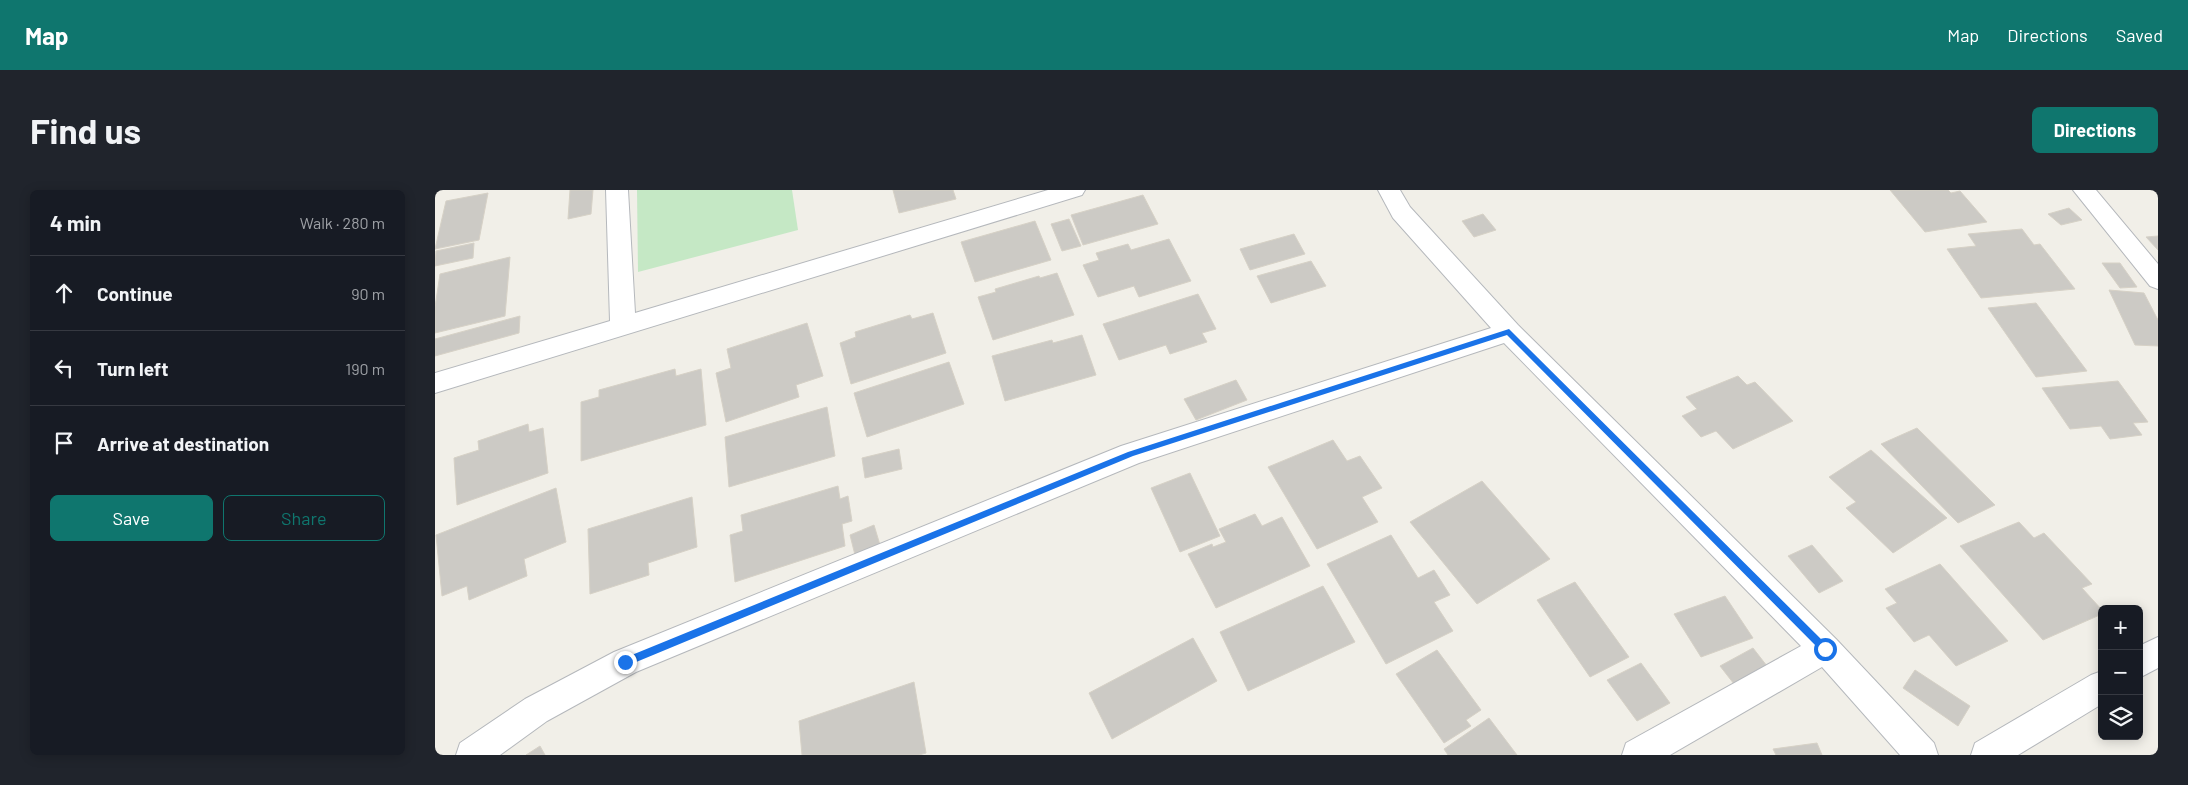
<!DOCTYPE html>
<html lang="en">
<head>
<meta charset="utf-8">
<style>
  :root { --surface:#171b24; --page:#20242c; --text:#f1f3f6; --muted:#9ea1a6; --line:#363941; --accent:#0f766e }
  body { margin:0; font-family:Barlow,sans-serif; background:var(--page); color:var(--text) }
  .controls { position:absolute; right:15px; bottom:15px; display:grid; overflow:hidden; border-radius:8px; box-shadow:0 2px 12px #0003 }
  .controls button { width:45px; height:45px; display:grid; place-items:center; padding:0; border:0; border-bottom:1px solid var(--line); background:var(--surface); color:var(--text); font:25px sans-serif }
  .stop { position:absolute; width:15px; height:15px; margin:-11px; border:4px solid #1a73e8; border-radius:50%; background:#fff }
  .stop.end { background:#1a73e8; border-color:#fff; box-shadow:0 1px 5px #0008 }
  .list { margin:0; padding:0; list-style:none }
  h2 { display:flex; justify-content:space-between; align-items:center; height:65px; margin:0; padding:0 20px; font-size:21px }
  h2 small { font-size:16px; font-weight:400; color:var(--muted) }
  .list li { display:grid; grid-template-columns:32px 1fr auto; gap:15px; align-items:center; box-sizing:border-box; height:75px; padding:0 20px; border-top:1px solid var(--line) }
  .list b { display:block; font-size:19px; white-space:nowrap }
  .list em { font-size:16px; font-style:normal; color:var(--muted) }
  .actions { display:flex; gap:10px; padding:15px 20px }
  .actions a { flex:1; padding:11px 0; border:1px solid var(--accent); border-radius:8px; text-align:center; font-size:18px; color:var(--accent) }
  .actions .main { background:var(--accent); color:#fff }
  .icon { flex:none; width:28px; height:28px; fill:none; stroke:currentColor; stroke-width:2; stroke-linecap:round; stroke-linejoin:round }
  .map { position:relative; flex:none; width:1723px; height:565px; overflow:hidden; border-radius:8px }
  header { display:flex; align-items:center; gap:30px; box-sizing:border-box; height:70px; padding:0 25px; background:var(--accent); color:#fff }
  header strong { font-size:24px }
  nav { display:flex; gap:28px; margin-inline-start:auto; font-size:18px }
  .intro { display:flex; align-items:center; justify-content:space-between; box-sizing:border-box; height:120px; padding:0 30px }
  h1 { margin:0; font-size:35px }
  .button { padding:12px 22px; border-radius:8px; background:var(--accent); color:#fff; font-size:18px; font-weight:700 }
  main { display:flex; gap:30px; padding:0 30px }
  aside { flex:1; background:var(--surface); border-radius:8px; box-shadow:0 2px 12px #0003 }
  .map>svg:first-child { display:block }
  .green { fill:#c5e8c5 }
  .building { fill:#cccac5; stroke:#d6d1c6 }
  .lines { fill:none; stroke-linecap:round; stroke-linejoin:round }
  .minor-casing { stroke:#b5b8bc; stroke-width:2 }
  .minor { fill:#fff; fill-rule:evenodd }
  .route { fill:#1a73e8 }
</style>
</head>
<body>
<header>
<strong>Map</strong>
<nav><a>Map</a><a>Directions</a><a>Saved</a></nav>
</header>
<div class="intro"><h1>Find us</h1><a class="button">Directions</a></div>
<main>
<aside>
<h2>4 min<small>Walk · 280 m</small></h2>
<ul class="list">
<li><svg class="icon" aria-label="ahead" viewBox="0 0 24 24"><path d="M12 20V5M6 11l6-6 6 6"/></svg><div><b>Continue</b></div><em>90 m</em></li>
<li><svg class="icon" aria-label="left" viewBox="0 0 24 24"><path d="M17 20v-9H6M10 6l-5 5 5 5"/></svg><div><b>Turn left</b></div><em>190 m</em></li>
<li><svg class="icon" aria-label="arrive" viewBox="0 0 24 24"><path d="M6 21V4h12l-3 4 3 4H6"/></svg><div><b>Arrive at destination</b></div></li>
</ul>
<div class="actions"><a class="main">Save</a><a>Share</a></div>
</aside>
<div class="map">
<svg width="1723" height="565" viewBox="0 0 1723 565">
  <rect width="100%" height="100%" fill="#f1efe8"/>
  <path class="green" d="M202 0H357L363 40 203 82Z"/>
  <path class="building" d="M135 0H158L156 24 133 29Z
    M458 0H518L521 9 464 23Z
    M1455 0H1513L1516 3 1525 1 1552 32 1490 42Z
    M53 3 44 50 0 59 11 11Z
    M708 5 723 34 648 55 636 25Z
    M1634 18 1647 30 1626 35 1613 24Z
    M1048 24 1061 40 1039 47 1027 31Z
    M634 29 646 56 627 61 616 34Z
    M600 31 616 70 540 92 526 52Z
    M1587 39 1599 55 1605 54 1640 99 1546 108 1512 59 1541 56 1533 44Z
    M859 44 870 64 815 80 805 59Z
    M1723 46V60L1711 47Z
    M734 49 756 91 704 107 699 96 663 107 648 75 664 70 661 63 693 54 696 60Z
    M39 53 38 68 0 76 1 61Z
    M75 67 70 126 0 143V117L5 84Z
    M876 71 891 96 836 113 822 86Z
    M1667 73H1685L1702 97 1685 98Z
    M622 83 639 125 558 150 543 107 561 102 560 99 604 86 605 88Z
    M1674 100 1709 103 1723 130V156L1700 155Z
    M763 104 781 139 767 143 772 152 735 164 731 155 684 170 668 134Z
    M1601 113 1652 181 1601 187 1553 118Z
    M498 123 511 163 416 194 405 153 421 147 420 142 475 125 477 129Z
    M85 126 84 143 0 166V149Z
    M372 133 388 186 361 195 364 207 291 232 281 183 296 178 292 159Z
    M647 145 661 185 570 211 557 166 617 150 618 153Z
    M514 172 529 214 432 247 419 203Z
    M240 179 241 186 266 179 271 235 146 271V212L164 207V200Z
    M1303 186 1312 195 1320 192 1358 231 1298 259 1281 241 1266 247 1247 226 1262 219 1251 207Z
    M801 190 812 210 761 230 749 209Z
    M1683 191 1713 232 1698 233 1707 245 1675 249 1666 236 1635 239 1607 198Z
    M392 217 400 266 294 297 290 247Z
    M93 234 94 242 108 238 113 283 22 315 19 268 44 260 43 251Z
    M1482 238 1560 315 1523 333 1446 254Z
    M898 250 912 271 925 266 947 298 927 307 943 332 882 359 833 277Z
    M464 259 467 279 430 288 427 268Z
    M1436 260 1512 328 1458 363 1411 318 1421 312 1394 287Z
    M755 283 785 346 745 362 716 298Z
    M1047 291 1115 369 1042 414 975 332Z
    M403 296 405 309 413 306 417 331 407 334 410 356 300 392 295 345 308 341 306 325Z
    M121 298 131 352 89 369 92 386 34 410 32 396 7 406 1 345Z
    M257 307 262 357 213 373 214 385 155 404 153 339Z
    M820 324 827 336 847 327 875 376 781 418 753 364 777 354 778 357 791 352 784 339Z
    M1584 332 1599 348 1609 343 1657 394 1647 398 1667 420V424L1608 450 1525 356Z
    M439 335 445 355 420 365 415 345Z
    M956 345 983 388 999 380 1015 405 999 412 1018 441 951 474 892 374Z
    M1377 355 1408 391 1384 403 1353 366Z
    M1505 374 1573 451 1521 476 1494 445 1479 452 1451 418 1462 413 1450 399Z
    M1140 392 1194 467 1155 487 1102 410Z
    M888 396 920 452 813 501 785 442Z
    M1290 406 1318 448 1266 467 1239 424Z
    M758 448 782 491 677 549 654 503Z
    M1318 458 1332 476 1299 494 1285 476Z
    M1002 460 1046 520 1031 530 1036 536 1009 553 961 484Z
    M1206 473 1235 513 1202 531 1172 490Z
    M1480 480 1535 516 1523 536 1468 498Z
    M479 492 491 563 484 565H367L364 531Z
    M1054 528 1082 565H1013L1009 559Z
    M1382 553 1387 565H1341L1338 559Z
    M105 556 110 565H91Z"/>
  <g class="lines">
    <defs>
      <path id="minor" d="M171 0H193L200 123 613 0H650L647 5 0 203V183L175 131Z
        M943 0H965L975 17 1083 135 1401 449 1499 553 1503 565H1465L1387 477 1235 565H1187L1191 553 1366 456 1069 153 704 273 201 482 112 531 65 565H21L25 553 90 509 179 462 686 256 1056 138 958 28Z
        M1638 0H1661L1723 74V99L1715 96Z
        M1723 447V478L1704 488V456Z
        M1667 481V514L1583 565H1536L1540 553 1656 485Z"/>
    </defs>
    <use href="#minor" class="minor-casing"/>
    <use href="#minor" class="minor"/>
  </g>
  <path class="route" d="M1074 139 1393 456V462H1387L1072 145 698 266 194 475H187L186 472 187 469 693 262Z"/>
</svg>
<div class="controls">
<button>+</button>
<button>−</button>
<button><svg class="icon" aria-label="layers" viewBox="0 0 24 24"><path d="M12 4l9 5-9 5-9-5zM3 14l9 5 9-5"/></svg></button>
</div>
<div class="stop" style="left:1390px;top:459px"></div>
<div class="stop end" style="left:190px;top:472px"></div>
</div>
</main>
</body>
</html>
